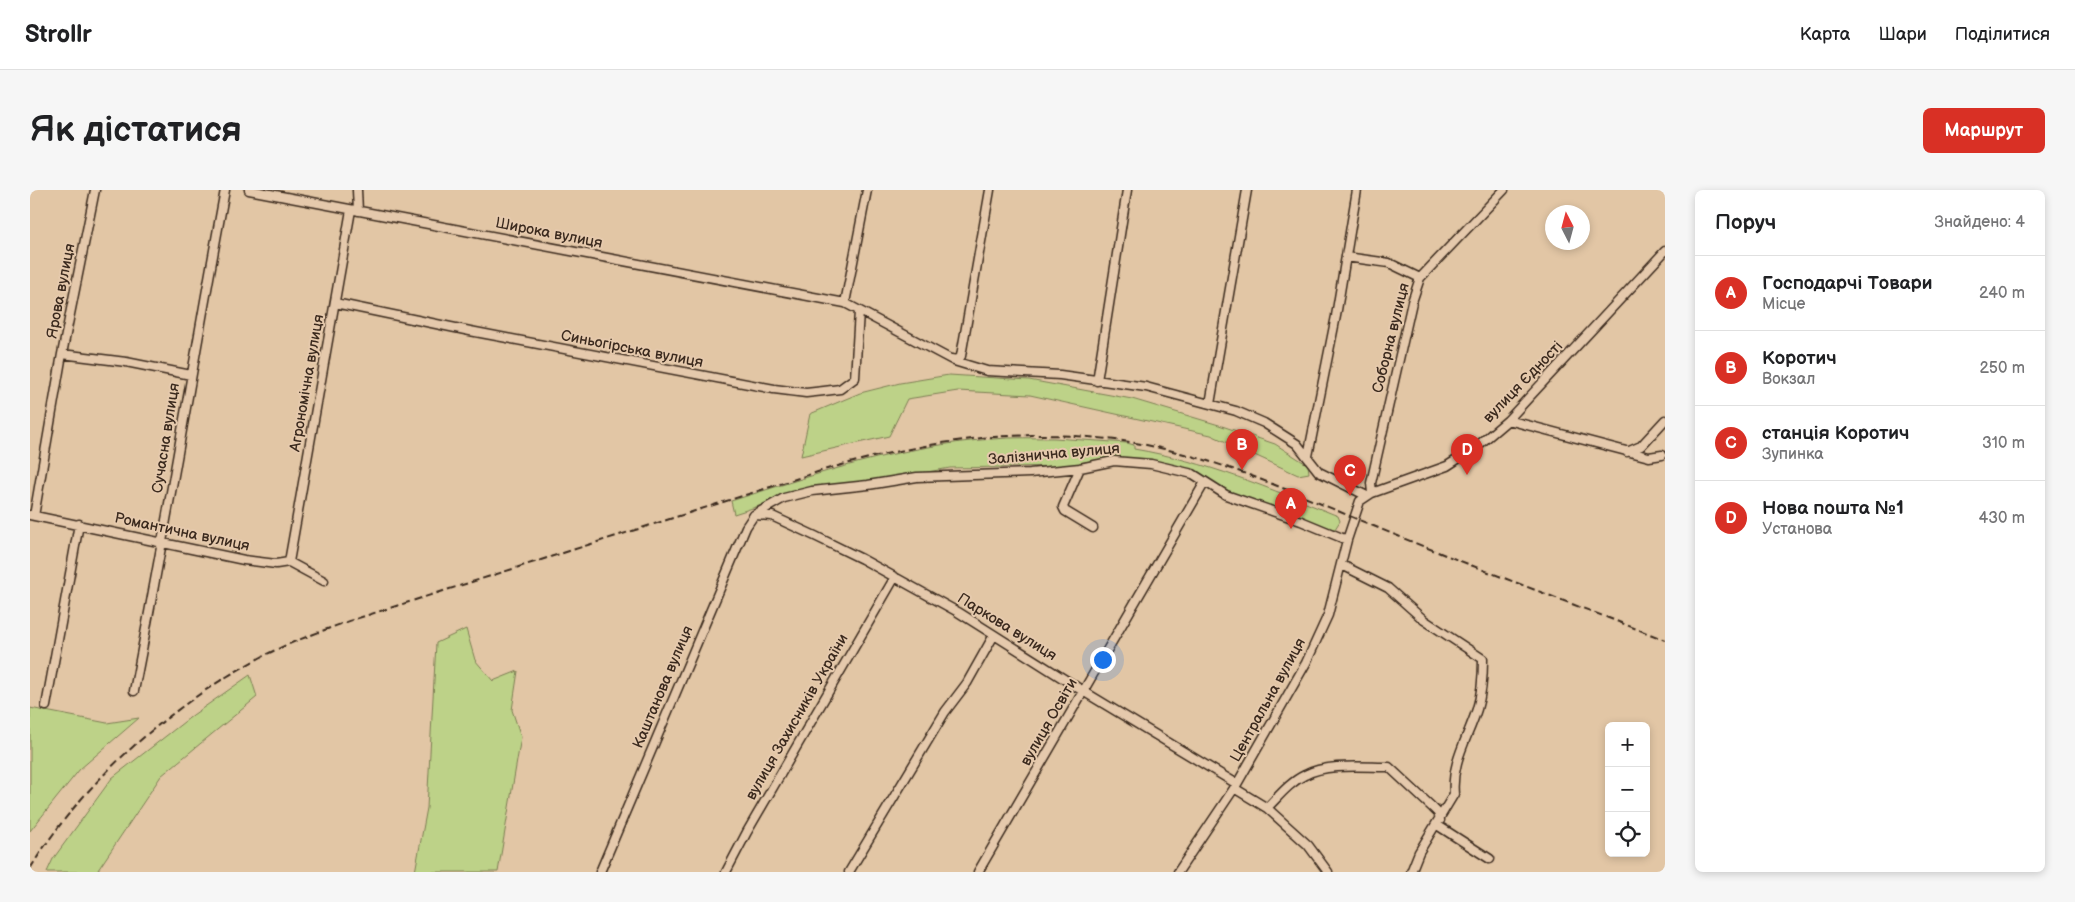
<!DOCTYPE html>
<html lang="uk">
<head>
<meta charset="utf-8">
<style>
  :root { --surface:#fff; --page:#f6f6f6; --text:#202124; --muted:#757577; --line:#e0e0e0; --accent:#d93025 }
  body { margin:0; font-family:"Balsamiq Sans",sans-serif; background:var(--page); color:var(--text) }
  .controls { position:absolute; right:15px; bottom:15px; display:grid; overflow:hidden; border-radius:8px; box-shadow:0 2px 8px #0003 }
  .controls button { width:45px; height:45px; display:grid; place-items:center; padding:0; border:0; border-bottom:1px solid var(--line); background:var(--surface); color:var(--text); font:25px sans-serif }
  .compass { position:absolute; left:1515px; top:15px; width:45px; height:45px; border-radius:50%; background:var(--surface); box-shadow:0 2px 8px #0003; rotate:354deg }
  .you { position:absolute; left:1072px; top:469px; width:18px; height:18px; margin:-12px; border:4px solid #fff; border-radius:50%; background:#1a73e8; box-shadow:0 0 0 8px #1a73e833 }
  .badge { display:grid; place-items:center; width:32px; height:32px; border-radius:50%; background:var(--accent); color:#fff; font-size:16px; font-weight:700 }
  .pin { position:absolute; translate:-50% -41px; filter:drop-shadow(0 1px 2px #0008) }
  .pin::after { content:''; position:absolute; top:26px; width:18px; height:15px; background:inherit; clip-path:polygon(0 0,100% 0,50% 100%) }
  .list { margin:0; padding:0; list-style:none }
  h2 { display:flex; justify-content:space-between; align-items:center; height:65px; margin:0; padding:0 20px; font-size:21px }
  h2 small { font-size:16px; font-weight:400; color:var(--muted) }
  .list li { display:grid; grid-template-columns:32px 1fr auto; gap:15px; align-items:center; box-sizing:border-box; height:75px; padding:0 20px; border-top:1px solid var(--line) }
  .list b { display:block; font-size:19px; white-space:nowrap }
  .list p { margin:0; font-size:16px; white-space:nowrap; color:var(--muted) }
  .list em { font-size:16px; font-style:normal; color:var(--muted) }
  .icon { flex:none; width:28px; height:28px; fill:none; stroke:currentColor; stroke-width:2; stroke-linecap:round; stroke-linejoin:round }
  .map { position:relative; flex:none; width:1635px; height:682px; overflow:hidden; border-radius:8px }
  header { display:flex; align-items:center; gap:30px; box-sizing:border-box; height:70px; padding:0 25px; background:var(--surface); border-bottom:1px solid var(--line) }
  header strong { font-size:24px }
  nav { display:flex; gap:28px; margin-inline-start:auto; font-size:18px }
  .intro { display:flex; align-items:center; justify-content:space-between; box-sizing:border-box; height:120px; padding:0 30px }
  h1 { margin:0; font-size:35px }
  .button { padding:12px 22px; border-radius:8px; background:var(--accent); color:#fff; font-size:18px; font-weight:700 }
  main { display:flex; gap:30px; padding:0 30px }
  aside { flex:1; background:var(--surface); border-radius:8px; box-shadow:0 2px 8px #0003 }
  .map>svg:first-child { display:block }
  .green { fill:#bdd288; stroke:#7c7e53 }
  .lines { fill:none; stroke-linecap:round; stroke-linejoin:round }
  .minor-casing { stroke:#3b2a1e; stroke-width:11 }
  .minor { stroke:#e5c9ac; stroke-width:8 }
  .rail { stroke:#3b2a1e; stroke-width:2; stroke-dasharray:8 4; stroke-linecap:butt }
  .labels { text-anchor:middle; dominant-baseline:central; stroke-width:4; stroke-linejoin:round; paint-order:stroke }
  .street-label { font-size:15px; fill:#3b2a1e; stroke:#e5c9ac }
</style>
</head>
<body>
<header>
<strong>Strollr</strong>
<nav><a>Карта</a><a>Шари</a><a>Поділитися</a></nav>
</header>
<div class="intro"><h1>Як дістатися</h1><a class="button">Маршрут</a></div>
<main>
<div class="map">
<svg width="1635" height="682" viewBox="0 0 1635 682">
  <rect width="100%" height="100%" fill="#e2c6a5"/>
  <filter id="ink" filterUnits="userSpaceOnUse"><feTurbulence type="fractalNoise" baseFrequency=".02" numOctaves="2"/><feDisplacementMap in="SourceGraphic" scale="10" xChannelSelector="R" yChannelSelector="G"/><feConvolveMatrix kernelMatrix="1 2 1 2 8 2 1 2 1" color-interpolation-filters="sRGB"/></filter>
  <g filter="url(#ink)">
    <path class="green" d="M919 185 999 190 1102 209 1189 235 1245 254 1278 275 1279 283 1268 285 1181 245 1000 205 928 201 877 209 859 246 771 266 780 224 830 203 870 193Z
      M1024 248 1097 253 1104 255V259C1175 271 1241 299 1308 326L1310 331 1305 339 1300 338 1199 304 1172 289 1104 272 1066 270 1033 276 920 278 760 306 704 324 701 311C786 284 873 255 963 249 983 247 1004 248 1024 248Z
      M436 439 445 470 463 491 488 481 482 520 491 547 468 682H385L397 618 406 453Z
      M220 485 227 507 131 586 68 680 69 682H17L23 669 82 588 163 525Z
      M0 518 77 533 109 528 50 579 0 641Z"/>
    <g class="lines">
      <defs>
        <path id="minor" d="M219 0 815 113 924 171 957 181 1030 185 1116 197 1206 221 1234 233 1267 254 1289 282 1337 306
          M327 0 328 21
          M1316 67 1359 73 1390 88
          M305 113 440 141 744 199 776 203 794 201 810 199 825 188 829 121
          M815 113 837 0
          M32 164 96 172 161 185
          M921 169 928 170 931 166 960 0
          M1067 191 1097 0
          M1180 214 1217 0
          M1478 230 1619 267 1632 265
          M1597 262 1611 256 1635 230
          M1278 266 1306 126 1327 0
          M1050 278 1033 317 1035 321 1063 338
          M1342 303 1341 293 1382 112 1390 88 1474 0
          M0 325 214 370 246 374 259 372 294 391
          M724 325 742 326 785 346 832 369 928 422 1053 501 1207 594
          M4 326 32 164 65 0
          M259 372 321 20
          M1312 375 1358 398 1394 430 1453 469C1453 486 1452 503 1447 519 1438 548 1421 572 1424 604L1389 662 1381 682
          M104 501C137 334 164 167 195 0
          M16 516 49 334
          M1204 598 1237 618 1278 655 1298 682
          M1237 618C1249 606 1260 592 1275 585 1296 573 1334 577 1359 577L1403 618 1408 623 1410 630
          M1407 635 1460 669
          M570 682 716 337 724 325 754 308 782 301 838 295 887 287 1000 283 1050 278 1084 271 1121 274 1163 284 1196 305 1271 331 1317 350
          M696 682 717 642 865 387
          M819 682 915 522 937 493 964 445
          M948 682 1175 292
          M1148 682 1207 594 1276 473 1298 425 1317 350 1330 311 1342 303 1417 276 1445 258 1478 230 1635 61"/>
      </defs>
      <use href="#minor" class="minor-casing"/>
      <use href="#minor" class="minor"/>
      <path class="rail" d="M0 679C51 594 137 518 224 471 254 454 287 443 319 431L797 279C898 251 988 236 1093 251 1189 265 1278 310 1368 346 1456 382 1546 415 1635 450"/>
    </g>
  </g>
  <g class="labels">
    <g class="street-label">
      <text transform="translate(519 43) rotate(11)">Широка вулиця</text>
      <text transform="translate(31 101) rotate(-79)">Ярова вулиця</text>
      <text transform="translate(1361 148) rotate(-76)">Соборна вулиця</text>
      <text transform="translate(602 159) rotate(11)">Синьогірська вулиця</text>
      <text transform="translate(1493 192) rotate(-46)">вулиця Єдності</text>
      <text transform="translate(277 193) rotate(-80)">Агрономічна вулиця</text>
      <text transform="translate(136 248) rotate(-81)">Сучасна вулиця</text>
      <text transform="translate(1024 264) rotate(-5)">Залізнична вулиця</text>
      <text transform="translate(152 342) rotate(12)">Романтична вулиця</text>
      <text transform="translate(977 437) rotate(32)">Паркова вулиця</text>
      <text transform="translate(633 497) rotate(-67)">Каштанова вулиця</text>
      <text transform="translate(1238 510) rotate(-61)">Центральна вулиця</text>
      <text transform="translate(767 527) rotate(-60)">вулиця Захисників України</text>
      <text transform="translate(1019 532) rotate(-60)">вулиця Освіти</text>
    </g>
  </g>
</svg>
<div class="controls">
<button>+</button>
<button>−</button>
<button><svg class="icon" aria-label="locate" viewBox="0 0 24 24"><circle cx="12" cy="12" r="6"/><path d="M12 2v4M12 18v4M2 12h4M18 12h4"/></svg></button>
</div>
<svg class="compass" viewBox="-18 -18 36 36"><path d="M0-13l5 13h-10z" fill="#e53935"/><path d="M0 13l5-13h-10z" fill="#757577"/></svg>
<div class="you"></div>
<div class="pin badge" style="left:1261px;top:339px">A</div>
<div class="pin badge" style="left:1212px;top:280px">B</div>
<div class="pin badge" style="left:1320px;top:306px">C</div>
<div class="pin badge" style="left:1437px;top:285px">D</div>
</div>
<aside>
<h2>Поруч<small>Знайдено: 4</small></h2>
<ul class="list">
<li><span class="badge">A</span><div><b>Господарчі Товари</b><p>Місце</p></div><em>240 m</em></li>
<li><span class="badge">B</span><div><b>Коротич</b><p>Вокзал</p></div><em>250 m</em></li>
<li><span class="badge">C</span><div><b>станція Коротич</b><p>Зупинка</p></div><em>310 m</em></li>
<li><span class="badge">D</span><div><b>Нова пошта №1</b><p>Установа</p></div><em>430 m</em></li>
</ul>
</aside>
</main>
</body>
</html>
